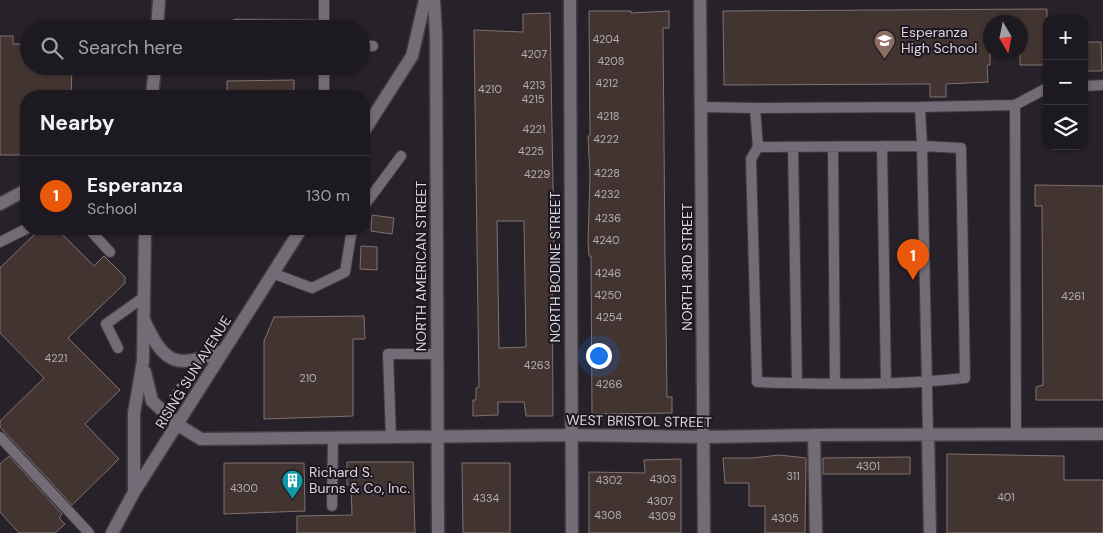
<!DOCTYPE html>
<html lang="en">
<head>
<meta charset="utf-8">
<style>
  :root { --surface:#1d1920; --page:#252229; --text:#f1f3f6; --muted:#a0a0a5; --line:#3b383e; --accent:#ea580c }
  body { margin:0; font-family:"DM Sans",sans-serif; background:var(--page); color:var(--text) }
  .controls { position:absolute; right:15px; top:15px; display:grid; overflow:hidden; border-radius:10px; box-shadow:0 1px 4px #0004 }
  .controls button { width:45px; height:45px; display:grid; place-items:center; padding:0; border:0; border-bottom:1px solid var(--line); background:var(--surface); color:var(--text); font:25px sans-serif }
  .compass { position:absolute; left:983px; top:15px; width:45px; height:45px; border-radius:50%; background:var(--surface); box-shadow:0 1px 4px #0004; rotate:170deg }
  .you { position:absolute; left:598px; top:355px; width:18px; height:18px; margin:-12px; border:4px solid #fff; border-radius:50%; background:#1a73e8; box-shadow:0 0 0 8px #1a73e833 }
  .badge { display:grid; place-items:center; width:32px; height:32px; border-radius:50%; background:var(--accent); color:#fff; font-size:16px; font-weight:700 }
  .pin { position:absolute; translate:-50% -41px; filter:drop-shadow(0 1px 2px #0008) }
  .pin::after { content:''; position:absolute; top:26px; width:18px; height:15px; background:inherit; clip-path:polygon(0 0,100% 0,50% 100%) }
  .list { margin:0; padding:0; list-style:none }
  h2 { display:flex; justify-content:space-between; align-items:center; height:65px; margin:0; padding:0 20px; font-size:21px }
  h2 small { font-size:16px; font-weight:400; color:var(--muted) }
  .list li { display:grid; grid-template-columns:32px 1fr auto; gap:15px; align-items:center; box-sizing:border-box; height:80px; padding:0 20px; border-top:1px solid var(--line) }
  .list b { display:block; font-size:19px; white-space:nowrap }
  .list p { margin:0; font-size:16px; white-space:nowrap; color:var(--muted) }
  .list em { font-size:16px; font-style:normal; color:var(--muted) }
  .icon { flex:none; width:28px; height:28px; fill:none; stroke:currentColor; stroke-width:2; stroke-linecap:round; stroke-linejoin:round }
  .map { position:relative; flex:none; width:1103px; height:533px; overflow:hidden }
  .search { position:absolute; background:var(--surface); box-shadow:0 1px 4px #0004; left:20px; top:20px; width:350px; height:55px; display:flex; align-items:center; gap:12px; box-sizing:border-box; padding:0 18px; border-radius:28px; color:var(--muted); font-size:19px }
  .panel { position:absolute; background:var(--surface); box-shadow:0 1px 4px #0004; left:20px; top:90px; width:350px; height:145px; border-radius:20px }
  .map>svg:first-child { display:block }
  .building { fill:#423431; stroke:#81726e; fill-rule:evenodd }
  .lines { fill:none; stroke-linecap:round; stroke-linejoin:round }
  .service-casing { stroke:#413b43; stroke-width:12 }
  .minor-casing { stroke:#413b43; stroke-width:15 }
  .tertiary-casing { stroke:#413b43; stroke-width:15 }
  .path { stroke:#817c83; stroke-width:3; stroke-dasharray:2.5 4; stroke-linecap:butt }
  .service { stroke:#736b76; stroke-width:10 }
  .minor { stroke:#736b76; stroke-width:12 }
  .tertiary { stroke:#736b76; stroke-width:12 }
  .labels { text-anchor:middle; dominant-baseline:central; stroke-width:4; stroke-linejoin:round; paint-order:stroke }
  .number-label { font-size:11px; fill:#b5aeb2 }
  .poi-label { font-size:14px; fill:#dbd7dd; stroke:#1e1721; text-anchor:start }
  .street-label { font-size:14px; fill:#dbd7dd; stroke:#1e1721 }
</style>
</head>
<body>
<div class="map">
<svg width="1103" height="533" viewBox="0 0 1103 533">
  <rect width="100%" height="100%" fill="#27212a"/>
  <path class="building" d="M1047 9V65H1020V22H990V65H987L988 82 946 84V97H930V84L724 85 723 11Z
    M589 11H631V13L669 11V28H663L665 257 667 397H672V413L592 414 591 256H589L588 242 590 175 588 136H590Z
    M550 13 554 243 552 244 553 416H526L524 402H498V415L473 416V400H476V388L479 387 474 30 523 32V14ZM497 221H524L526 347 499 348Z
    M0 36H13V44H29V66H72L71 96H26V155H0Z
    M1084 42H1101L1102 71H1084Z
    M294 80V96H227V81Z
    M1035 185 1103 186V400H1036V387L1043 385 1042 206H1035Z
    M372 215 394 218 392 234 371 231Z
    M40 229H57L94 266 104 256 125 277V283L68 338 120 390 85 424 119 459 72 505 0 427V421L44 378 0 333V268Z
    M361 246 377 247V270L360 269Z
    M364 316 365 339H353V416L264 419V341L274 317Z
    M947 454 1064 456V480H1103V533H947Z
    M779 455 806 458 805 533H765V506H749V483H725L723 458H752Z
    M9 456 62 514 59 518 65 524 55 533H19L0 512V464Z
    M910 457V474H823V458Z
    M681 459V533H589V472L645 473 644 460Z
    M347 462H413L415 533H297V516L352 515 351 485H347Z
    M224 463H304L305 511 224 514Z
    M462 463H510V533H463Z"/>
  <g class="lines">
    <defs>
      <path id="service" d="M324 0V29
        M236 29V24L324 25
        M361 46H373
        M236 66V68L324 69
        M324 66V96
        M1084 86 1103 85
        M1015 105 1047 88
        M701 107 755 108 758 147 922 146 920 107 755 108
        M920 107 1015 105 1016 435
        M882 146 886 383
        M758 147 751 159 757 382C826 384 896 386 965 378L961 148 922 146 928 435
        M793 147 797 383
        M833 147 835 383
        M364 206 401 156
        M89 229 110 252
        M0 242 26 229
        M272 273 312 288 345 272 352 229
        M118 348 106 324 144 297
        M0 437 89 533
        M391 438 388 354H436
        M332 506 333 438"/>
      <path id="minor" d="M434 0 436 35 438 533
        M570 0 572 533
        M700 0 704 533
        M0 204 26 190
        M178 425 201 439 570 435 704 437 814 435 1103 434
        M814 435 816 533
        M928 435 930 533"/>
      <path id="tertiary" d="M157 29 159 0
        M152 96 155 66
        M364 131 412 56 425 0
        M145 322C166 368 179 367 223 351
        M145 372 152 401 178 425
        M134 492V413L143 361 145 229
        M112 533 134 492 301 229"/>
    </defs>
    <use href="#service" class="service-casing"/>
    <use href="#minor" class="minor-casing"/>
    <use href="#tertiary" class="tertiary-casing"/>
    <path class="path" d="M170 397 185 375"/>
    <use href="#service" class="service"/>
    <use href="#minor" class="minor"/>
    <use href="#tertiary" class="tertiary"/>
  </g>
  <defs>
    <symbol id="school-pin" viewBox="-11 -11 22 30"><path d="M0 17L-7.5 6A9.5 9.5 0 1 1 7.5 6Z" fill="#8d6e63" stroke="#1e1721"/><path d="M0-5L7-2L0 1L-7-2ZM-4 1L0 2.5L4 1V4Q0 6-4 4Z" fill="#fff"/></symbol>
    <symbol id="building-pin" viewBox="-11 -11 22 30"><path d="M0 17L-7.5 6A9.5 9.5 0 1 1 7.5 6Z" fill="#0f9aa8" stroke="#1e1721"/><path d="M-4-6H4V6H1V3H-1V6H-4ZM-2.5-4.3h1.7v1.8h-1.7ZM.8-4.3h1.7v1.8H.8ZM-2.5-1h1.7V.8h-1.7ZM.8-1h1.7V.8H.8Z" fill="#fff"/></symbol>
  </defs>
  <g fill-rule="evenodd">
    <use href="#school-pin" x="872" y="28" width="25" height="34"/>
    <use href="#building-pin" x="280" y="468" width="25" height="34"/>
  </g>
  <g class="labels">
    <g class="number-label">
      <text x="606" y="39">4204</text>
      <text x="534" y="54">4207</text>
      <text x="611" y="61">4208</text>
      <text x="607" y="83">4212</text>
      <text x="534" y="85">4213</text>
      <text x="490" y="89">4210</text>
      <text x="533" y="99">4215</text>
      <text x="608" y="116">4218</text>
      <text x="534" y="129">4221</text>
      <text x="606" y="139">4222</text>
      <text x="531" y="151">4225</text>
      <text x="607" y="173">4228</text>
      <text x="537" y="174">4229</text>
      <text x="607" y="194">4232</text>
      <text x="608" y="218">4236</text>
      <text x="606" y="240">4240</text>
      <text x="608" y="273">4246</text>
      <text x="608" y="295">4250</text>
      <text x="1073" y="296">4261</text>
      <text x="609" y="317">4254</text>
      <text x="56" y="358">4221</text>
      <text x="537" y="365">4263</text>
      <text x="308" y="378">210</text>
      <text x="609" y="384">4266</text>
      <text x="868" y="466">4301</text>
      <text x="793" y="476">311</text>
      <text x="663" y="479">4303</text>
      <text x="609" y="480">4302</text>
      <text x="244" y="488">4300</text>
      <text x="1006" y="497">401</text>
      <text x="486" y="498">4334</text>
      <text x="660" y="501">4307</text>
      <text x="608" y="515">4308</text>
      <text x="662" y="516">4309</text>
      <text x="785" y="518">4305</text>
    </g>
    <g class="poi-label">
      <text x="901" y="32">Esperanza<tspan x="901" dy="16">High School</tspan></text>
      <text x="309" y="472">Richard S.<tspan x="309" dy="16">Burns &amp; Co, Inc.</tspan></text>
    </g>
    <g class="street-label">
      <text transform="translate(421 266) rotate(-90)">NORTH AMERICAN STREET</text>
      <text transform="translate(555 267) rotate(-90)">NORTH BODINE STREET</text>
      <text transform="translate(687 267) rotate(-90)">NORTH 3RD STREET</text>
      <text transform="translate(193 372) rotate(-58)">RISING SUN AVENUE</text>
      <text transform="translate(639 421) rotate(1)">WEST BRISTOL STREET</text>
    </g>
  </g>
</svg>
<div class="controls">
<button>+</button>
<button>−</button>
<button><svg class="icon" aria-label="layers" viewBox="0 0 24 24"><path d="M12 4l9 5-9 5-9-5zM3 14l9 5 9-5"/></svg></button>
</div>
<svg class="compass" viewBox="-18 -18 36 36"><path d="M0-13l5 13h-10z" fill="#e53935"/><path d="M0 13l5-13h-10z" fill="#a0a0a5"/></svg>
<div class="you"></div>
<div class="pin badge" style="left:913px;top:280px">1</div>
<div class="search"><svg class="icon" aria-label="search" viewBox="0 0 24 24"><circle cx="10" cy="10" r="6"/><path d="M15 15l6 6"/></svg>Search here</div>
<section class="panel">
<h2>Nearby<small></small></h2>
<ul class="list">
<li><span class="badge">1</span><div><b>Esperanza</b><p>School</p></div><em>130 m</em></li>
</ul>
</section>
</div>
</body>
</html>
